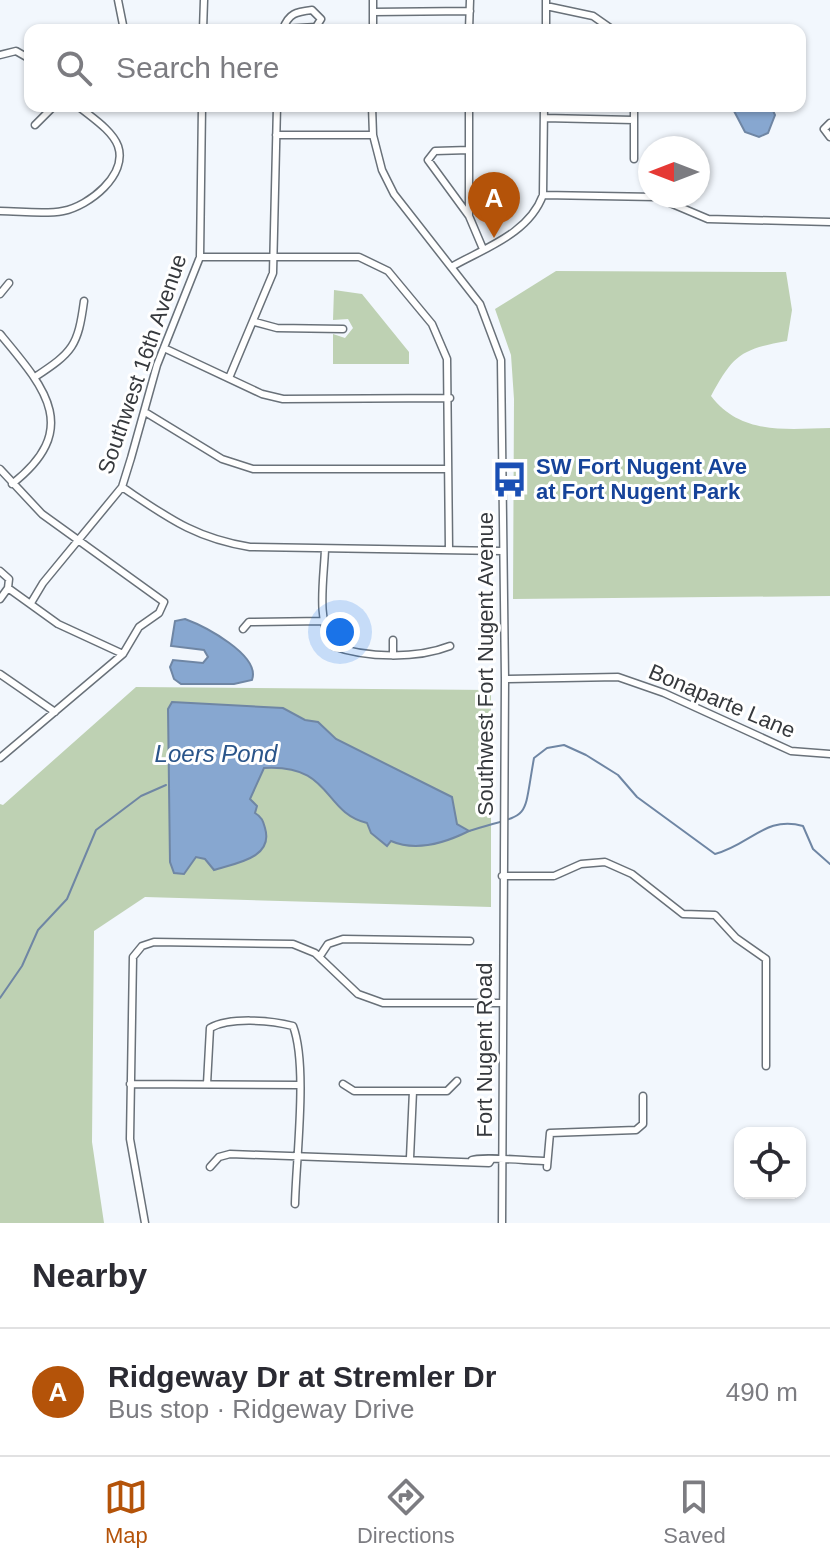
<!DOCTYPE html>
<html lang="en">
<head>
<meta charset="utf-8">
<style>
  :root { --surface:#fff; --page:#f7f7f7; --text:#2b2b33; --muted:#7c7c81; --line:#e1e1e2; --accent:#b45309 }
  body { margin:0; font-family:Helvetica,sans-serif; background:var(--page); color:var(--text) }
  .controls { position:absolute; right:24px; bottom:24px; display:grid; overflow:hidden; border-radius:16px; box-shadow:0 2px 6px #0004 }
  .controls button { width:72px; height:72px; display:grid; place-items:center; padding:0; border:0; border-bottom:2px solid var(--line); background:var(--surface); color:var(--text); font:40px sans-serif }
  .compass { position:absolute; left:638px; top:136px; width:72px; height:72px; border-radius:50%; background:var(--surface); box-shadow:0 2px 6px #0004; rotate:270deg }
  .you { position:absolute; left:340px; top:632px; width:28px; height:28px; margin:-20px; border:6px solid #fff; border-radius:50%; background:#1a73e8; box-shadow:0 0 0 12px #1a73e833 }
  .badge { display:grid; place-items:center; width:52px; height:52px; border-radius:50%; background:var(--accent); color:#fff; font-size:26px; font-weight:700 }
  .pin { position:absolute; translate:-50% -66px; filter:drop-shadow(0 2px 4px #0008) }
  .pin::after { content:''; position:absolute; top:42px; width:28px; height:24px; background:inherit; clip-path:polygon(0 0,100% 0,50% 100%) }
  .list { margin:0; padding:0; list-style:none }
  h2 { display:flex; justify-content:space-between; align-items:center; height:104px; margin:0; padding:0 32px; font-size:34px }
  h2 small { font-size:26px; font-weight:400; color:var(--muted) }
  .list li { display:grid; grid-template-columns:52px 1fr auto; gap:24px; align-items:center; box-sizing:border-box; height:128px; padding:0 32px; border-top:2px solid var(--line) }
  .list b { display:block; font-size:30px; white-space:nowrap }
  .list p { margin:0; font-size:26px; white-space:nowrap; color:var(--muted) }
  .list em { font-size:26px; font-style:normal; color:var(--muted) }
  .icon { flex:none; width:44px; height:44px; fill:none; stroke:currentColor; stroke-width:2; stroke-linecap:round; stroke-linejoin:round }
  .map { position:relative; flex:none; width:830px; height:1223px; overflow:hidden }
  .search { position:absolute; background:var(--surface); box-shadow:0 2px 6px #0004; left:24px; right:24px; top:24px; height:88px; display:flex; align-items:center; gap:20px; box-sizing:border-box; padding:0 28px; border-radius:16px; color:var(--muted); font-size:30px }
  .sheet { height:232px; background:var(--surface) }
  nav { display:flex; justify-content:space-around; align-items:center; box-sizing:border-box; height:112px; border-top:2px solid var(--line); background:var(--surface); font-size:22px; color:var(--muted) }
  nav a { display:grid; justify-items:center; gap:4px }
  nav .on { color:var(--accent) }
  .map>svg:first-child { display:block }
  .green { fill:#bed1b3 }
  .water { fill:#87a7d0; stroke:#6f86a4; stroke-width:2 }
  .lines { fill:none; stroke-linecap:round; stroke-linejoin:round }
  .stream { stroke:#6f86a4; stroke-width:2 }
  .minor-casing { stroke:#697179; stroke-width:9 }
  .minor { stroke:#fff; stroke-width:6 }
  .labels { text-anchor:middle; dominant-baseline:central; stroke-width:6; stroke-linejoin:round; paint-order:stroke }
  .street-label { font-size:22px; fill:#36393d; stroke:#fff }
  .transit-label { font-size:22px; font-weight:bold; fill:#164399; stroke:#fff; text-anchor:start }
  .water-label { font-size:24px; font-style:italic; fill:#2a558a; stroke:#fff }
</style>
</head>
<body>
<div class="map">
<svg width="830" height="1223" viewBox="0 0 830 1223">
  <rect width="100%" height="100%" fill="#f2f7fd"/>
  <path class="green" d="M556 271 786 272 792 310 787 341C741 349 733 355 711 396 741 435 785 429 830 428V596L513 599 514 399 511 355 495 309Z
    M334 290 362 294 409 352V364H333V334L345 338 353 328 348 319 333 320Z
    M136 687 491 690V907L145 897 94 931 92 1142 104 1223H0V804L3 805Z"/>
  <path class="water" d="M738 106H771L775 115 768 133 759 137 745 132 733 109Z
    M185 619C204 626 261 655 252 680L234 684H181L174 679 170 667 173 660 203 663 208 657 204 650 171 646 175 621Z
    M172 702 283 708 305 720 318 722 336 739 452 797 457 824 469 831C445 843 416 852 391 841L387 846 371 833 367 823C322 812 333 764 264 768L250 799 257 806 255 813C262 817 263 821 265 828 274 858 236 863 214 870L205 859 196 857 184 874 174 873 170 862 168 709Z"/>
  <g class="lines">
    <path class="stream" d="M469 831C533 811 522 825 534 758L547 748 564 745 586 755 618 775 637 797 715 854C750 845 766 815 803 826L813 849 830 864
      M0 998 22 966 38 930 67 899 96 830 141 796 166 785"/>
    <defs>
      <path id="minor" d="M118 0 124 30
        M546 6 593 16 613 30
        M373 12 470 11
        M203 30 204 0
        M283 30V29C289 13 296 12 312 10L321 19 316 27 283 29
        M373 30V0
        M469 30 470 0
        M546 30V0
        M0 55 16 51 30 59
        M372 106 373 135 382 170 394 194 480 304 501 360 505 679 502 1223
        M469 106V216L483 249
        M634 106V159
        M544 118 634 120
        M830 123 824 129 830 137
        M35 125 54 106
        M276 135H373
        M469 150 435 151 428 160 469 216
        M543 195 656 197 708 219 830 222
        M0 211C19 211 44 215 63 211 89 206 128 175 118 146 112 130 91 117 78 106
        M200 257H359L388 271 432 324 447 359 449 549
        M453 266C487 247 529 233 543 195L544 106
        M0 294 9 283
        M255 322 277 328 343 329
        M0 334C45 388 82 429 12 484
        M164 348 262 394 283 399 450 398
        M35 377C73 352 78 346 84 301
        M229 378 273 273 277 106
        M145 412 222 459 253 469H448
        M0 469 42 514 164 602 159 613 139 627 123 654 58 624 8 588
        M122 487C167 517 194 538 250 547L502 551
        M325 549C324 578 316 621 333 646 366 658 417 659 450 646
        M0 571 9 579 8 588
        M0 599 8 588
        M31 603 43 583 122 487 131 458 157 365 200 257 202 106
        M243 629 249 622 324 621
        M393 653V640
        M0 674 55 712
        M505 679 618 677 664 693 791 751 830 754
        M0 758 123 654
        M502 876H554L581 864 605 862 632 874 683 914 715 915 736 938 766 959V1066
        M320 956 328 944 343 939 470 941
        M130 1084 298 1085
        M207 1084 210 1028C230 1017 270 1020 293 1026 308 1065 296 1159 295 1204
        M343 1084 354 1091H447L457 1081
        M410 1158 413 1091
        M472 1160C480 1156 531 1161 547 1161
        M210 1167 219 1157 230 1154 489 1163 491 1160
        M547 1167 550 1133 636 1130 643 1124V1096
        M145 1223 130 1139 133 957 142 946 154 942 293 944 315 953 358 994 383 1003H503"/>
    </defs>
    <use href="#minor" class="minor-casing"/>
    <use href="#minor" class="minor"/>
  </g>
  <defs>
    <symbol id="bus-bare" viewBox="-9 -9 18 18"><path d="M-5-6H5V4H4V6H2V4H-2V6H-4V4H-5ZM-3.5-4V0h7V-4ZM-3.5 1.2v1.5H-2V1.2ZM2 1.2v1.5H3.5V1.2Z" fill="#1a4fb4" stroke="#fff" stroke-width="2.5" paint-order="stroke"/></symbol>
  </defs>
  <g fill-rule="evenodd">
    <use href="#bus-bare" x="484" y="454" width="51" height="51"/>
  </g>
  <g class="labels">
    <g class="street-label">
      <text transform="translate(142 364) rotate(-71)">Southwest 16th Avenue</text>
      <text transform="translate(485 664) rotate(-90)">Southwest Fort Nugent Avenue</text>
      <text transform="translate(722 701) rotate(23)">Bonaparte Lane</text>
      <text transform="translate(484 1050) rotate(-90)">Fort Nugent Road</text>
    </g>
    <g class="transit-label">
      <text x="536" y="466">SW Fort Nugent Ave<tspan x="536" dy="25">at Fort Nugent Park</tspan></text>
    </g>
    <g class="water-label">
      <text x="216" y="753">Loers Pond</text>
    </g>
  </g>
</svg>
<div class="controls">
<button><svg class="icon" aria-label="locate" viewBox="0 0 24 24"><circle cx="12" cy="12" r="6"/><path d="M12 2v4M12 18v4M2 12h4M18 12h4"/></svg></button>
</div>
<svg class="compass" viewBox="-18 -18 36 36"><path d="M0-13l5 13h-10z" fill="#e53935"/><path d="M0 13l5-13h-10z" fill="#7c7c81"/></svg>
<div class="you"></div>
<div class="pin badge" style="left:494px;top:238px">A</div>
<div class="search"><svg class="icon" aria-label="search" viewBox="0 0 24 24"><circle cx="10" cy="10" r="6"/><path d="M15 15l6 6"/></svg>Search here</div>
</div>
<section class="sheet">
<h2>Nearby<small></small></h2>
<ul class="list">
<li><span class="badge">A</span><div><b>Ridgeway Dr at Stremler Dr</b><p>Bus stop · Ridgeway Drive</p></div><em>490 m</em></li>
</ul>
</section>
<nav>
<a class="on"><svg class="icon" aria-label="map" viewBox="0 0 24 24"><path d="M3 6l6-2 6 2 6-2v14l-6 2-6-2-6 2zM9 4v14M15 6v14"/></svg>Map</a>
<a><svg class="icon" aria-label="directions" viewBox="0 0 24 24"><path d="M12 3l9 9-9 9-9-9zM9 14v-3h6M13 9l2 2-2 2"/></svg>Directions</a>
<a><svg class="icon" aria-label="saved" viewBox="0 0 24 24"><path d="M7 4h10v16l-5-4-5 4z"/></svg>Saved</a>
</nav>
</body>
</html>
